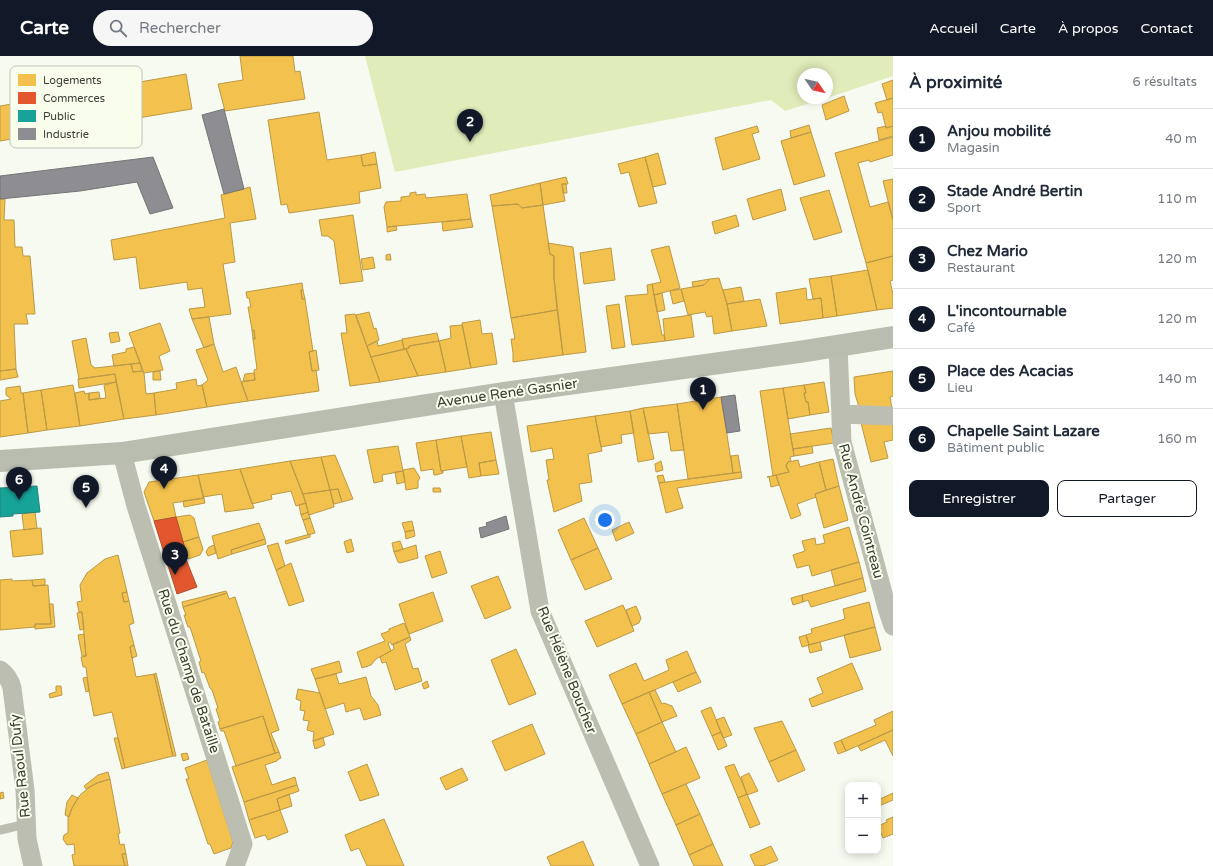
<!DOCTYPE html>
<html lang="fr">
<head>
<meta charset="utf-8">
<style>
  :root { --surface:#fff; --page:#f6f6f7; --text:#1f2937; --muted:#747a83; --line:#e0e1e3; --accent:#111827 }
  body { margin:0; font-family:"Varela Round",sans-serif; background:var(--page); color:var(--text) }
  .controls { position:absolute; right:12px; bottom:12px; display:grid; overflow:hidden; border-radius:8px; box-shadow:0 2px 10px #0003 }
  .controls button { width:36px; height:36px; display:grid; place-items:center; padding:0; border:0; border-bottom:1px solid var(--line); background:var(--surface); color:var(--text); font:20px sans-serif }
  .compass { position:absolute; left:797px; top:12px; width:36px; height:36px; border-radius:50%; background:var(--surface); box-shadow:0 2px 10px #0003; rotate:124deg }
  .you { position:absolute; left:605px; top:464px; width:14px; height:14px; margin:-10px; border:3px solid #fff; border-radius:50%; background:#1a73e8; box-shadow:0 0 0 6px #1a73e833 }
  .badge { display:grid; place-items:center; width:26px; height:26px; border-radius:50%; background:var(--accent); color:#fff; font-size:13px; font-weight:700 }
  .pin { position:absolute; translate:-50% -33px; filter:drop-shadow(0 1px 2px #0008) }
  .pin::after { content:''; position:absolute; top:21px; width:14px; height:12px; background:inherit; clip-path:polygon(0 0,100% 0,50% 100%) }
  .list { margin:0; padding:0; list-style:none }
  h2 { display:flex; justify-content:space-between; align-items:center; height:52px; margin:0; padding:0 16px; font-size:17px }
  h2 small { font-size:13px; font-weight:400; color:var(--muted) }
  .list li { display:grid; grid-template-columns:26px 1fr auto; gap:12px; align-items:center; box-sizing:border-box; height:60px; padding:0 16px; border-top:1px solid var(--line) }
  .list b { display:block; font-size:15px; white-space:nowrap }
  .list p { margin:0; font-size:13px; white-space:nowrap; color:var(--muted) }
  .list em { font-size:13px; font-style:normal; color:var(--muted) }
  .actions { display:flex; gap:8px; padding:12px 16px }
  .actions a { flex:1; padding:9px 0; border:1px solid var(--accent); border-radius:8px; text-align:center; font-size:14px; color:var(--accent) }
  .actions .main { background:var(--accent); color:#fff }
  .icon { flex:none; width:22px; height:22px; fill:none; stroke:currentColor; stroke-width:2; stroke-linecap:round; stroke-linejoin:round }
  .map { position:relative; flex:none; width:893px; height:810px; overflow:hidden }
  header { display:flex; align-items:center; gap:24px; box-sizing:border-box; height:56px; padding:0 20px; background:var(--accent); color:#fff }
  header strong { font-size:19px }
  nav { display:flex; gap:22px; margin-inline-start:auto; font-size:14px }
  .search { width:280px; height:36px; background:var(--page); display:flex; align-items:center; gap:10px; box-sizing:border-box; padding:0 14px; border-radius:22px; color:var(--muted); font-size:15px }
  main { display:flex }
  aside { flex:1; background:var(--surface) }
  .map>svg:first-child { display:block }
  .green { fill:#e0ecba }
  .homes { fill:#f2c14e; stroke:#bb9946 }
  .shops { fill:#e4572e; stroke:#b14f30 }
  .public { fill:#17a398; stroke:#22847a }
  .industry { fill:#8d8d92; stroke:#747576 }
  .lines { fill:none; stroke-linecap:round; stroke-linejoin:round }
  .service { stroke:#bbbeb1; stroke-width:9 }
  .minor { stroke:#bbbeb1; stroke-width:19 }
  .secondary { stroke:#b9bdaf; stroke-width:22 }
  .labels { text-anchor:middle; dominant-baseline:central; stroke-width:4; stroke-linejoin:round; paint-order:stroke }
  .street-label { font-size:14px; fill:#3a3c35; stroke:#f9feec }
  .key { fill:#f9feec; stroke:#c0c4b5; stroke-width:1 }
  .key-label { font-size:11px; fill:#3a3c35 }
</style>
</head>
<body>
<header>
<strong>Carte</strong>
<div class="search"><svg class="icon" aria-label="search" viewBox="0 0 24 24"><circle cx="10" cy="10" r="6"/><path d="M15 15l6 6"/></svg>Rechercher</div>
<nav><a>Accueil</a><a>Carte</a><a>À propos</a><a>Contact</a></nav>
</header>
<main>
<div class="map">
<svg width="893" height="810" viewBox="0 0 893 810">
  <rect width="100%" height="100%" fill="#f7faf0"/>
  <path class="green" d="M365 0H893V20L827 42V18H803V42H826L785 55 771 44 395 116Z"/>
  <path class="homes" d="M240 0H293L295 16 300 15 305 43 225 55 218 28 243 24Z
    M186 18 192 53 0 85V50Z
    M893 24V42L887 44 882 28Z
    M844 40 849 55 826 64 822 49Z
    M893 42V70L886 72 882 56 878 57 875 47Z
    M319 56 327 104 361 99 363 110 377 108 381 132 359 136 360 147 289 157 287 148 281 149 268 64Z
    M809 69 811 76 791 82 790 75Z
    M757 70 759 76 752 78 760 103 723 114 715 82Z
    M886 70V72L893 70V80L879 84 877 72Z
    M811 76 825 120 794 129 781 85Z
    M893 81V99L870 106 869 104 858 107 870 151 888 146 893 164V200L866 207 835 97Z
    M375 96 377 108 363 110 361 99Z
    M658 97 666 128 653 131 645 101Z
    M645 101 657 147 639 151 629 116 621 118 618 108Z
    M566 121 568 128H562L565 145 543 149 540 127Z
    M893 123V164L883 125Z
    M540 127 543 149 522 152 518 148 492 150 490 139Z
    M562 128H566L567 137H563Z
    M250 131 256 163 230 167 235 206 223 208 231 258 192 263 189 253 205 251 202 232 188 234 187 226 140 233 136 201 114 204 111 184 225 162 221 139Z
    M781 133 786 154 753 164 747 143Z
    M829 134 842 176 814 184 800 142Z
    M416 136V139L425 138 426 142 467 138 471 163 387 171 384 151 386 146 401 145V141L410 140V137Z
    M0 143H5L4 164H14L15 191H22L23 200H30L35 258H26L28 268H14L16 313 0 315Z
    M518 148 522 152 543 149 550 198 554 200V222L557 254 511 262 492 150Z
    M353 159 363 225 340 228 334 185 328 180H322L319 164Z
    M736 159 739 170 715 178 712 166Z
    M471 163 473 171 443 175 442 166Z
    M396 170 397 174 387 176V171Z
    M548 187 573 191 586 296 563 299 554 222V200L550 198Z
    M669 190 680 232 654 239 652 228 661 226 651 194Z
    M611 192 615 224 584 228 580 197Z
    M390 198 391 204H386V199Z
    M893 200V224L890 225 893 238V252L877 254 866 207Z
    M373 201 375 212 363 214 361 203Z
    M868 214 877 254 837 260 831 220Z
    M831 220 837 260 823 262 821 242 813 243 809 223Z
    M719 222 727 248 732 275 714 278 712 260 707 261 705 256 688 259 681 233 704 229 710 223Z
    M710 223 704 229 693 231 692 226Z
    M302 227 303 234H301L302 243H305L313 295 309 296 312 315 316 314 319 335 248 345 241 326 255 324 254 314 257 313 253 283H255L254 274H252L248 251H251L249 242H247L246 236Z
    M652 228 662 279H664L665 285 632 289 625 240 648 238 647 229Z
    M741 231 744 245 727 248 723 234Z
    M806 232 807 244 821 242 823 262 780 268 776 237Z
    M681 233 684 245 673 248 670 235Z
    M301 234H303L305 243H302Z
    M662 237 665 254 657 256 654 239Z
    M760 243 767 270 732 275 727 248Z
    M619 248 625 291 612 293 606 250Z
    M557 254 563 299 513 306V297L511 283H515L511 262Z
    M369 256 374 273 376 272 379 284 367 290 356 259Z
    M355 258 380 326 350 330 341 277H347L345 259Z
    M691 259 694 281 665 285 663 263Z
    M209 261 214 288 204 292 192 263Z
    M480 264 482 278 492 277 497 308 471 312 462 267Z
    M160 267 170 295 159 300 163 314 144 317 129 277Z
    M462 269 471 312 446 316 439 285 451 282 450 270Z
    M252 274H254L255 283H253Z
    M118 276 120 285 111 287 109 277Z
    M437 277 439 285 409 290V292L404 293 402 283Z
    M86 282 91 309 95 312 131 308 133 316 142 315 144 317 146 338 154 337 156 359 124 363 115 318 79 323 72 285Z
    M402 284 404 293 371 301 367 290 377 285 378 290Z
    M439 285 446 316 418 320 406 293 409 292V290Z
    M214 288 223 316 236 311 248 345 207 351 202 329 208 324 196 294Z
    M134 291 140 307 114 310 112 299 126 296V293Z
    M406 293 418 320 380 326 371 301Z
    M316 294 319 314 312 315 309 296Z
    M140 307 142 315 133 316 131 308Z
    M16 313 18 321 0 324V315Z
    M160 315 161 324H153V316Z
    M893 315V340L890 341 892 353 859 351 855 338 854 321Z
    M254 317 255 324 243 325 245 318Z
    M115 318 116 326 79 332 78 323Z
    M196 323 197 330 202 329 207 351 156 359 154 337 177 333 176 327Z
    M116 326 124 363 80 370 75 337 84 335 85 338 89 337V344L106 342 104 329Z
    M824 326 829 356 810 359 808 346H806L804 337H806L804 329Z
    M73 329 80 370 47 374 41 334Z
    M804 329 806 337H804L806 346H808L810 359 788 363 783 332Z
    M20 330 21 337H23L28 377 0 381V345L11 343 6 339V332Z
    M783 332 794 400 790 401 791 405 788 406 786 410 789 416 773 420 760 335Z
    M41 334 47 374 28 377 23 337Z
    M99 336 100 342 89 344V337Z
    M721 341 733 417 688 423 677 348Z
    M677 348 684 394 671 395 668 376 648 378 643 352Z
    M643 352 654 403 638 406 630 355Z
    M630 355 634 377 621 379 622 387 601 391 595 360Z
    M595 360 602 395 588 398 592 426 579 428 582 445 554 456 547 424H549L546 404 554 403 552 392 531 396 527 370Z
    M893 365V384L884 386 888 402 871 406 861 367Z
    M831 372 834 387 793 393 790 378Z
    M491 376 496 404 479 407 481 420 469 422 461 380Z
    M461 380 467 411 441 415 436 384Z
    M436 384 441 415H443V417L436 419H434L433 413 421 415 416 387Z
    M398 390 403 415 382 419 383 425 374 427 367 394Z
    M812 390 813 397 794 400 793 393Z
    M335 399 353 443 342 446 338 433 330 434 321 401Z
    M738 399 741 416 733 417 731 400Z
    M321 401 330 434 303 438 290 405Z
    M833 403 839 430 826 434 819 406Z
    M496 404 499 418 481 420 479 407Z
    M798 404 800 411 819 406 826 434 815 438 816 441 797 448 801 459 791 463 776 419 789 416 786 410 788 406Z
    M290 405 306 447 296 450 291 435 271 439 272 443 252 448 240 413Z
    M661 405 663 414 656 416 655 408Z
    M414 412 420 422 418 425V432L406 434 403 414Z
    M240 413 254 452 225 456 222 438 203 441 198 419Z
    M403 415 405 426 397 428 395 416Z
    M741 416 742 422 677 432 683 452 666 457 659 427Z
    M198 419 204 442 173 447 176 461 154 465 144 436 149 426Z
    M663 419 665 426 659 427 657 420Z
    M776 419 779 429 771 431 769 421H767Z
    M839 430 848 464 824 472 815 438Z
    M433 432H440L441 436H433Z
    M338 433 342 446 334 448 330 434Z
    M330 434 334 451 309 459 303 438Z
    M204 442 205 447 184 451 183 445Z
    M306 447 308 456 301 459 299 449Z
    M35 456 37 472 24 474 22 458Z
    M308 456 310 462 303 464 301 459Z
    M190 459 194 462 199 481 183 486 176 461Z
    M310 462 315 477 308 479 303 464Z
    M584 462 598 492 571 504 558 474Z
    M412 465 414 474 405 476 402 467Z
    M629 466 634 477 616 485 612 474Z
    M259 467 265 483 231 494 232 498 218 503 212 480Z
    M849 471 859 506 812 520 809 509 797 512 793 499 805 495 802 485 815 482 816 489 825 487 823 479Z
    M41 472 43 498 13 501 10 475Z
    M414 474 415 480 406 483 405 476Z
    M310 478V481L286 488 285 485Z
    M199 481 203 493 200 499 188 503 183 486Z
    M265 483 266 488 232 498 231 494Z
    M351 483 354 495 347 497 344 486Z
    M400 485 403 493 394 496 392 487Z
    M278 487 285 510 276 514 267 490Z
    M214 489 216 497 208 500 206 496 209 491Z
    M416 489 418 502 400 507 398 506 394 496Z
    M598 492 612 523 585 534 571 504Z
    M440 495 447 517 432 522 425 500Z
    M118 499 127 536 122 537 124 546 129 545 134 567 129 569 134 589 130 591 136 621 154 618 173 700 125 712 112 656 94 660 89 635 86 611H83L81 601 86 600 82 556H79L77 546 82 545 80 529 87 517 105 503Z
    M859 506 863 522 835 530 831 514Z
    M291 507 304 545 289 550 276 514Z
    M498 520 511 552 485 563 471 530Z
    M863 522 866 535 811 551 808 544 803 546 802 539Z
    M12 523V525L32 524 33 530 48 529 51 568H35V571L0 574V524Z
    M45 523V529L33 530 32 524Z
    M226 535 227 537 183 551 182 546Z
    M127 536 129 545 124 546 122 537Z
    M433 536 443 565 409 578 399 548Z
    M227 537 229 543 235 541 279 674 271 677 279 696 275 697 263 660 220 673 218 666 220 665 216 653 218 652 212 634 210 632 204 616 202 617 199 606 201 605 190 571H188L184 559H186L183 551Z
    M802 539 803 546 793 549 791 542Z
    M869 546 875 571 809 589 806 579 812 577 811 573 845 563 843 553Z
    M49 548H53L55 571 35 573V568H51Z
    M623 549 634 575 597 591 585 565Z
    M636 550 641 562 639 567 632 570 626 554Z
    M82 556 84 573 80 574 77 557Z
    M404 567 410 581 392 589 390 586 388 587 391 595 376 603 371 609 362 612 357 596 385 585 381 578 389 575V573Z
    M875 571 881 594 850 602 844 579Z
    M84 578 86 600H82L78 579Z
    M806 579 809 589 802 591 799 581Z
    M410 581 411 584 405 588 413 613 418 612 422 625 395 634 386 606 382 607 380 601 394 593 393 588Z
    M820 586 822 594 810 597 808 589Z
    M134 589 137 600 132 602 130 591Z
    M516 593 536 638 509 649 491 604Z
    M687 595 696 616 622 648 609 619 636 607 644 625 669 614 666 604Z
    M339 605 342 616 315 623 311 613Z
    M852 607 863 633 812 651 809 643 823 637 817 622Z
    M696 616 701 626 678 636 673 626Z
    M156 617 176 700H173L154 618Z
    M336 618 339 628 366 621 371 640 378 649 381 659 364 664 360 652 346 656 344 647 325 653 315 623Z
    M87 621 89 635 86 636 83 622Z
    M427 625 429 631 424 633 422 628Z
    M56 630H61L62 639 50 642 49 638 56 636Z
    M298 633 320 637 334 678 313 685 314 676 307 674 309 665 303 664 305 655 300 654 301 645 296 643Z
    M655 634 662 648 664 647 672 650 677 660 662 666 649 636Z
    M649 636 662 666 636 678 622 648Z
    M711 651 721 676 712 680 701 655Z
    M893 655V674L846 695 841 684 876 669 874 664Z
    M263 660 275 697 236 710 224 675H221L220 673Z
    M724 661 732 679 723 682 716 664Z
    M782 665 796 694 769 706 754 672Z
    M662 666 676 696 649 708 636 678Z
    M532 668 545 698 505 715 492 685Z
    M893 674V700L885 684 861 695 858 690Z
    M721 676 727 690 718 694 712 680Z
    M114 682H118L125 712 122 713Z
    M323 682 325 689 315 693 313 685Z
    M841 684 846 695 838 698 834 687Z
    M686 691 700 722 662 738 649 708Z
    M796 694 805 714 778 726 769 706Z
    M279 696 281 702 277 704V705L265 709 272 729 295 721 297 729 244 746 232 711Z
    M187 697 189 703 183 705 181 698Z
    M207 704 233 786 231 792 214 798 210 788H208L186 723H189L185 712Z
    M367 708 379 739 360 745 348 716Z
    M734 708 747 738 738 742 725 711Z
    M462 712 468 724 446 734 440 722Z
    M108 716 110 723 97 727 86 733 84 730 98 719Z
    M749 717 758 735 747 739 741 721Z
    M110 723 120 777 118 778 120 789 124 788 126 798H122L125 810H74L72 799 75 798 74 788 67 789 63 783 64 779 68 777V762L72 752 80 739 90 731 97 727Z
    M686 728 700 758 676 769 662 738Z
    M297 729 299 735 277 743 280 754 249 764 244 746Z
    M3 736 4 742 0 743V737Z
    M893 737V744L879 750 878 744Z
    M289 738 292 750 280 754 277 743Z
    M747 738 760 768 750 772 738 742Z
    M72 739 78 742 72 752 69 761 65 759 67 746Z
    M280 754 288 776 268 784 265 779 255 782 249 764Z
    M700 758 713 788 689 799 676 769Z
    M893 761V778L883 782 878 770 887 766 886 764Z
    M384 763 404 810H367L359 792 351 795 345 779Z
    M583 785 594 810H551L547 801Z
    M713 788 723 810H694L689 799Z
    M771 790 778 804 763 810H755L750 799Z
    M122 798H126L128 810H125Z"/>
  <path class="shops" d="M176 461 186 496 184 498 197 531 177 538 154 465Z"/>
  <path class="public" d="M37 430 40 456 13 458V460L0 461V432Z"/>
  <path class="industry" d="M224 53 244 133 224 138 202 59Z
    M153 101 173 152 150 158 137 126 80 135 0 143V120Z
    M735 339 740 375 727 377 721 341Z
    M506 460 509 473 481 482 479 472 487 470 486 467Z"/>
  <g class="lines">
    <path class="service" d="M0 774 26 768"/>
    <path class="minor" d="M838 290 842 386 887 552 893 570
      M503 337 540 555 650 810
      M841 358 893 360
      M122 397 136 450 243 788 235 810
      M0 614C7 619 10 624 12 632L25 734 27 783 33 810"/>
    <path class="secondary" d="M0 405 122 397 503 337 799 296 893 281"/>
  </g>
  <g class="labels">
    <g class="street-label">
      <text transform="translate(507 337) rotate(-8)">Avenue René Gasnier</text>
      <text transform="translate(861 455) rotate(75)">Rue André Cointreau</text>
      <text transform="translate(567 614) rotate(68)">Rue Hélène Boucher</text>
      <text transform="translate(189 615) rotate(72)">Rue du Champ de Bataille</text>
      <text transform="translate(20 710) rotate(-96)">Rue Raoul Dufy</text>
    </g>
  </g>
  <rect x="10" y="10" width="132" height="82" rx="6" class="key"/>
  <rect x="18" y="18" width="18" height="12" fill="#f2c14e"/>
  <rect x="18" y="36" width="18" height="12" fill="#e4572e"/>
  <rect x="18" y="54" width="18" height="12" fill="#17a398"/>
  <rect x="18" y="72" width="18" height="12" fill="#8d8d92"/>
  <g class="key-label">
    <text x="43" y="28">Logements</text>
    <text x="43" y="46">Commerces</text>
    <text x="43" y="64">Public</text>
    <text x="43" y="82">Industrie</text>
  </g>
</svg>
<div class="controls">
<button>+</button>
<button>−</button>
</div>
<svg class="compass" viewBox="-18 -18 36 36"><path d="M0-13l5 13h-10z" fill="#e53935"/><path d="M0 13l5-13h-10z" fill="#747a83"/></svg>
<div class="you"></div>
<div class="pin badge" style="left:703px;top:354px">1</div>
<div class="pin badge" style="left:470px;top:86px">2</div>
<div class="pin badge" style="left:175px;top:519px">3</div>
<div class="pin badge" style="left:164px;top:433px">4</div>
<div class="pin badge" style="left:86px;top:452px">5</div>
<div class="pin badge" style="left:19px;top:444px">6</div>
</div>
<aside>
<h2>À proximité<small>6 résultats</small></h2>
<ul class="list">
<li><span class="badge">1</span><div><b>Anjou mobilité</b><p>Magasin</p></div><em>40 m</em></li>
<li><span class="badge">2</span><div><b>Stade André Bertin</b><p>Sport</p></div><em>110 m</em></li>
<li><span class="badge">3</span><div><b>Chez Mario</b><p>Restaurant</p></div><em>120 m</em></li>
<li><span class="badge">4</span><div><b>L'incontournable</b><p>Café</p></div><em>120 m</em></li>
<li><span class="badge">5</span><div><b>Place des Acacias</b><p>Lieu</p></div><em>140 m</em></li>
<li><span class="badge">6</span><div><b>Chapelle Saint Lazare</b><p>Bâtiment public</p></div><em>160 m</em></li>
</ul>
<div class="actions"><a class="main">Enregistrer</a><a>Partager</a></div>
</aside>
</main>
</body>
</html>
